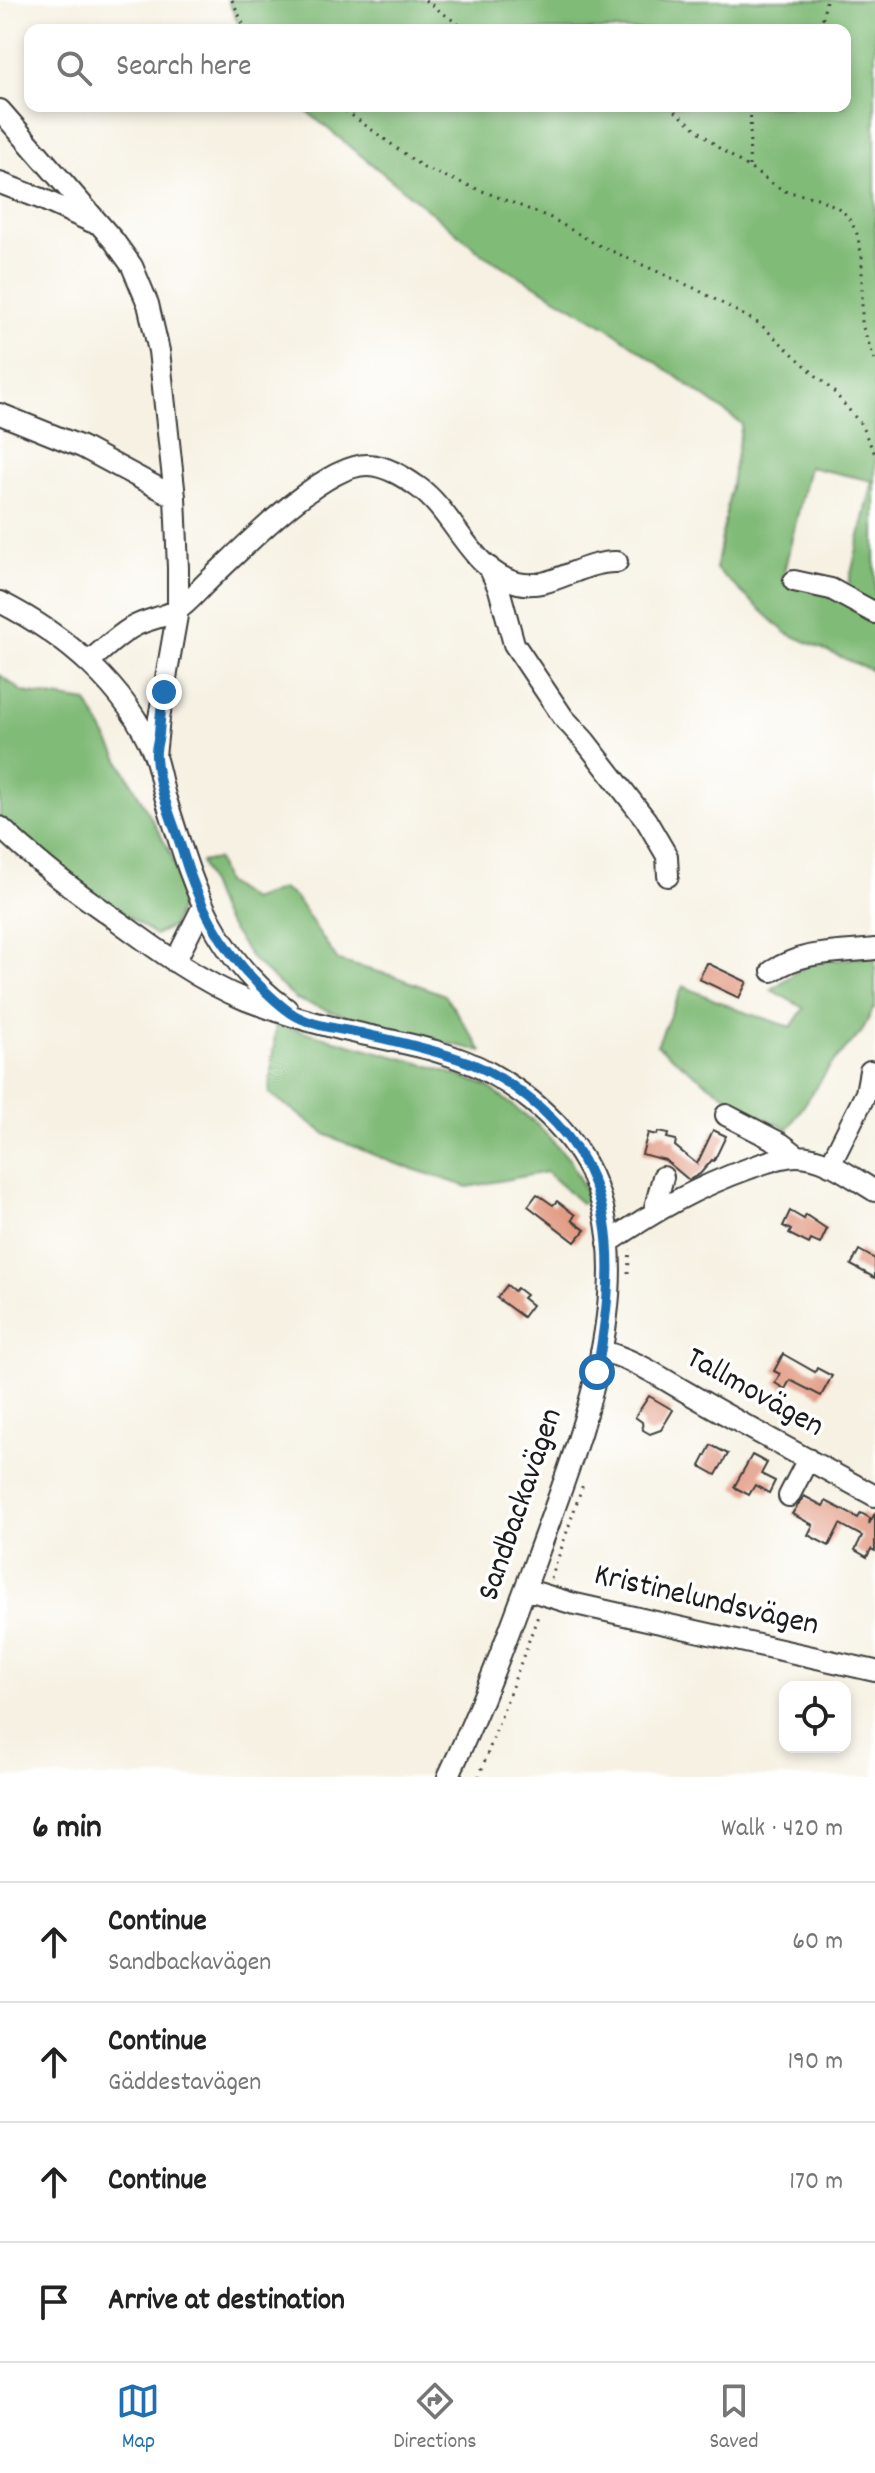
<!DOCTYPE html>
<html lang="en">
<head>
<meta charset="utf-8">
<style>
  :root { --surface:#fff; --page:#f2f2f2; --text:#222; --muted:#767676; --line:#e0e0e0; --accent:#1f6fb2 }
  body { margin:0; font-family:Dekko,sans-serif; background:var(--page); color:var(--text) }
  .controls { position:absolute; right:24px; bottom:24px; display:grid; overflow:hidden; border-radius:16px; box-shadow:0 4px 12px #0003 }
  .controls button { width:72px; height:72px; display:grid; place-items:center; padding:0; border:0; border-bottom:2px solid var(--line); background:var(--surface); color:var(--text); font:40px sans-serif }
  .stop { position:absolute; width:24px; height:24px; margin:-18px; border:6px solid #1f6fb2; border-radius:50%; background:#fff }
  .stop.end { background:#1f6fb2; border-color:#fff; box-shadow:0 2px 8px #0008 }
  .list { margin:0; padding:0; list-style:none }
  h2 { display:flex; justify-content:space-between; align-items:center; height:104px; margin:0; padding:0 32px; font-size:34px }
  h2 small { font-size:26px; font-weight:400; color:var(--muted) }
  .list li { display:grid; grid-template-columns:52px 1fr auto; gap:24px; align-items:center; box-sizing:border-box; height:120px; padding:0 32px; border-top:2px solid var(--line) }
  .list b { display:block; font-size:30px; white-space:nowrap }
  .list p { margin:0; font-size:26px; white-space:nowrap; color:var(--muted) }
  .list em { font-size:26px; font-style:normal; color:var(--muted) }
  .icon { flex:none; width:44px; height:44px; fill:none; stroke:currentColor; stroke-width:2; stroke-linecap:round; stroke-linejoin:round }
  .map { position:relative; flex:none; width:875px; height:1777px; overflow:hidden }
  .search { position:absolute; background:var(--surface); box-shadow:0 4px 12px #0003; left:24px; right:24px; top:24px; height:88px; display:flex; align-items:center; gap:20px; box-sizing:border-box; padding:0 28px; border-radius:16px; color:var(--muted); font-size:30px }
  .sheet { height:584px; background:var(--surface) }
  nav { display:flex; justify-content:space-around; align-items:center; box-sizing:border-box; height:112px; border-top:2px solid var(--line); background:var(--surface); font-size:22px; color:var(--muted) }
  nav a { display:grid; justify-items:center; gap:4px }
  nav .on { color:var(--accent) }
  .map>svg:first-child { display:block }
  .forest { fill:#81bb78; stroke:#4e6c4a; stroke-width:2; fill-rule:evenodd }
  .building { fill:#e29a82 }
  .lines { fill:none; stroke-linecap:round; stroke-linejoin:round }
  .minor-casing { stroke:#3d3c3a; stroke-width:24 }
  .path { stroke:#3d3c3a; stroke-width:3; stroke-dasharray:2 6; stroke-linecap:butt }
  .minor { stroke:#fff; stroke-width:20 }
  .route { stroke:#1f6fb2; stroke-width:10 }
  .labels { text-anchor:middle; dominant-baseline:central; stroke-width:7; stroke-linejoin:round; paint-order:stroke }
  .street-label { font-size:32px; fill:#1c1c1c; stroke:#fff }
</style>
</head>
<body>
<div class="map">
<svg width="875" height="1777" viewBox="0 0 875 1777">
  <rect width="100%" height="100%" fill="#fff"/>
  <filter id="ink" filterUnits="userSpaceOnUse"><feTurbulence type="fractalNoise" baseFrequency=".0125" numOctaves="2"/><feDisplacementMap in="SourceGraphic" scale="16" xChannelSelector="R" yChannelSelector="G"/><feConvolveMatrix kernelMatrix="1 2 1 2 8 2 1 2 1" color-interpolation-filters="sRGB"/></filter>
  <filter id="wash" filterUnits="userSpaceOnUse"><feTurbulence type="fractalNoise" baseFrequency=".006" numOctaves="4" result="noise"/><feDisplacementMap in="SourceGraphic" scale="32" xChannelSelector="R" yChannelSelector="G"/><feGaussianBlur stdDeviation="1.8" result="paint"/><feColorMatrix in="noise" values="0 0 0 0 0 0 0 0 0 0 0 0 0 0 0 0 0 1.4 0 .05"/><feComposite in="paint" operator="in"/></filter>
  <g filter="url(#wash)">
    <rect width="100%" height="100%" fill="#f6f1e2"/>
    <path class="forest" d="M228 0H875V672L786 633 716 569 742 424 610 329 485 256 300 106H845V30H241ZM809 467 873 481 846 595 782 580Z
      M0 675 23 692 87 702 171 854 183 898 173 926 155 935 88 888 0 819Z
      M217 859 225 882 251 900 282 889 296 898 338 961 397 977 445 995 482 1051 375 1027 296 999 252 959 221 914 201 862Z
      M875 956V1006L861 1033 831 1065 788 1129C740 1109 697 1077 657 1045L683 986 738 1010 791 1027 804 1008 771 990 809 963Z
      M276 1024 430 1066 487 1086 537 1124 570 1160 591 1203H581L546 1172 468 1187 391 1162 327 1135 269 1093Z"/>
    <g id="blocks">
      <path class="building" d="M707 963 747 982 739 998 699 979Z
        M713 1130 726 1136 714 1161 712 1160 700 1174 689 1180 665 1160 642 1154 648 1133 657 1135 658 1132 668 1134 667 1138 676 1140 675 1146 697 1164Z
        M537 1194 553 1205 557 1201 575 1215 572 1220 585 1230 575 1242 528 1206Z
        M790 1211 804 1219 806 1215 827 1229 820 1244 811 1240 809 1244 789 1234 791 1230 783 1226Z
        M859 1250 875 1259V1278L851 1265Z
        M507 1285 514 1291 517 1288 526 1295 523 1298 532 1305 523 1317 497 1298Z
        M783 1354 815 1372 817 1368 832 1376 821 1396 790 1380 785 1389 775 1383 780 1374 774 1371Z
        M649 1396 673 1410 661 1430 650 1434 643 1430 642 1422 635 1417Z
        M711 1445 728 1454 716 1475 700 1466Z
        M752 1455 767 1463 761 1474 775 1481 769 1493 755 1485 749 1495 734 1487Z
        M804 1496 823 1506 826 1501 858 1518 861 1513 870 1518 869 1524 875 1513V1551L871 1549 867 1557 855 1550 862 1536 840 1524 829 1546 808 1535 813 1525 792 1514Z"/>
    </g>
  </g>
  <g filter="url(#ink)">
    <use href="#blocks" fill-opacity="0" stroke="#3d3c3a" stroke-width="2"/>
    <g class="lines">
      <defs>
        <path id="minor" d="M0 110 114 241 132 266 148 304 159 351 175 497 178 568V610L159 718 155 756
          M0 183 42 199 92 222
          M0 414 82 447 175 497
          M489 567 499 589 514 644 563 717 585 741 646 820 667 856 668 876
          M794 581 831 589 875 613
          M0 602C65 635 126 686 154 754 159 767 161 782 165 796 192 881 210 954 287 1009
          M88 662C102 651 116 637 131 628 145 619 163 618 177 610 188 604 198 590 208 581 241 550 323 464 368 465 387 466 404 477 418 487 455 513 471 572 518 583 551 591 580 561 617 562
          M0 827C10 836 19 845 30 854 56 878 86 898 115 919 156 949 199 981 246 1000 275 1011 306 1021 336 1028 387 1041 444 1047 490 1073 543 1103 588 1147 603 1208 630 1317 573 1457 536 1559 509 1633 482 1706 448 1777
          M175 962 203 906
          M772 971C805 950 837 953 875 949
          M726 1115 782 1144 798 1156
          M830 1165 866 1093 870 1071
          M654 1211 663 1177
          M608 1243C654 1211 697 1187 750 1168 765 1163 781 1156 797 1156 826 1156 851 1177 875 1191
          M601 1351C636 1359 664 1380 695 1397 754 1431 815 1463 875 1496
          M789 1496 808 1459
          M525 1589 571 1603 875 1671"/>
      </defs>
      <use href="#minor" class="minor-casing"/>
      <path class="path" d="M232 0 246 30
        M425 0 466 30
        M811 30 823 17 826 0
        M339 106 424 168 551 218 594 243 694 288 760 324 834 392 860 423 875 454
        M669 106 719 148 784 191 817 198 837 207 849 217 857 234 862 257V325L875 361
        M749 166 751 106
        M628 1273 630 1249
        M551 1579 583 1484
        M479 1777 539 1613"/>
      <use href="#minor" class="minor"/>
    </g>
  </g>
  <g class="lines" filter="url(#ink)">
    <path class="route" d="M164 692C161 706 160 719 159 734 158 741 155 750 156 757 158 789 173 821 182 850 198 904 219 945 259 985 270 996 282 1008 296 1016 314 1026 339 1029 360 1033 391 1040 423 1047 453 1057 480 1065 506 1080 527 1097 622 1170 616 1265 597 1372"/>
  </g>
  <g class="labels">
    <g class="street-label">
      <text transform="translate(754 1394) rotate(29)">Tallmovägen</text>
      <text transform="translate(522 1505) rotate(-71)">Sandbackavägen</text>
      <text transform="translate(706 1602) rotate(13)">Kristinelundsvägen</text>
    </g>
  </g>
</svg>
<div class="controls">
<button><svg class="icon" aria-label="locate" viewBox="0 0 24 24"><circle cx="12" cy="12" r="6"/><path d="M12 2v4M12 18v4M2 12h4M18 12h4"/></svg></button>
</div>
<div class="stop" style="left:597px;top:1372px"></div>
<div class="stop end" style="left:164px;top:692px"></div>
<div class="search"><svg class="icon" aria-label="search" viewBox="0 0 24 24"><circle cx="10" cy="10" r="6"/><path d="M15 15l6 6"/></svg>Search here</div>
</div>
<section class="sheet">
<h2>6 min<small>Walk · 420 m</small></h2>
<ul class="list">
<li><svg class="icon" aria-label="ahead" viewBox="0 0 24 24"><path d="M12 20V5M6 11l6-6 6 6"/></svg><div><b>Continue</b><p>Sandbackavägen</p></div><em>60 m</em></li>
<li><svg class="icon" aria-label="ahead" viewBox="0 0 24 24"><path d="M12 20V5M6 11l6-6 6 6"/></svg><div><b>Continue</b><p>Gäddestavägen</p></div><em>190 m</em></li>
<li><svg class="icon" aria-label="ahead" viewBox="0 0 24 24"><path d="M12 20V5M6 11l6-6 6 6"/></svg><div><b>Continue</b></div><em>170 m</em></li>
<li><svg class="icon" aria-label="arrive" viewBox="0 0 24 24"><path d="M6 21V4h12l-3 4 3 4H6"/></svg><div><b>Arrive at destination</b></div></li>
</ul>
</section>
<nav>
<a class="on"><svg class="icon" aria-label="map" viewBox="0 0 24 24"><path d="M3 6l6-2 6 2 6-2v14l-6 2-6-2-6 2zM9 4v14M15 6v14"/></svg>Map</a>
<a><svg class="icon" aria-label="directions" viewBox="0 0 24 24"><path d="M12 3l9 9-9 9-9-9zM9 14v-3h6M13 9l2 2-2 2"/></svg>Directions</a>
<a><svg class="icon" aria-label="saved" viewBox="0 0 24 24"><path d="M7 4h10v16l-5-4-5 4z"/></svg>Saved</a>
</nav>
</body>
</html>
